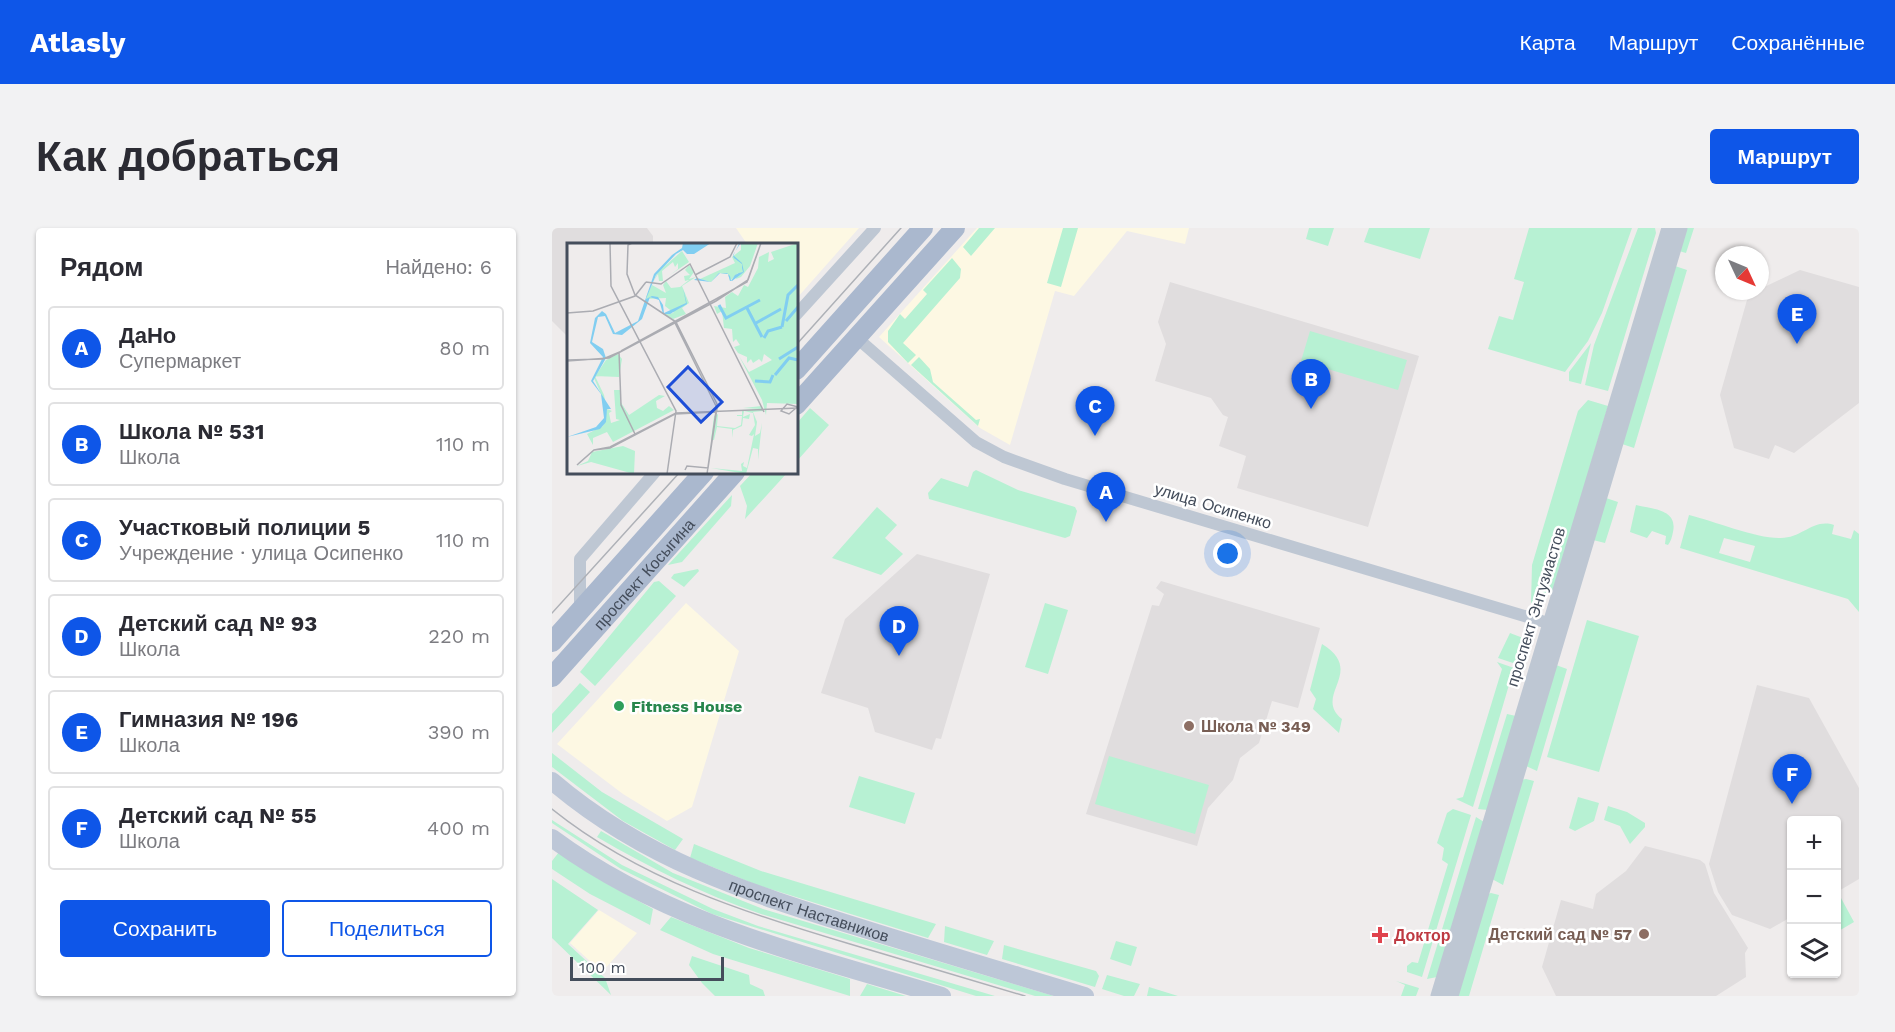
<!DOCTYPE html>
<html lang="ru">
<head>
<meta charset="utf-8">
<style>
  :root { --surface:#fff; --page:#f2f2f3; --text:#2b2b33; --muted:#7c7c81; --line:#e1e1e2; --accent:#0e56e8 }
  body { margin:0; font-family:"Work Sans",sans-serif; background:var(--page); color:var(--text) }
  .controls { position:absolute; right:18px; bottom:18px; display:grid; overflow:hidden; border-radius:6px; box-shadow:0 2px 4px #0004 }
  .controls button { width:54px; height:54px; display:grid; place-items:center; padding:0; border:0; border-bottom:2px solid var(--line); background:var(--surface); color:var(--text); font:30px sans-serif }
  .compass { position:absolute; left:1163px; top:18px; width:54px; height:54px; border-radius:50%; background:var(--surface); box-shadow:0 2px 4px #0004; rotate:134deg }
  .scale { position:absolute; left:18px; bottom:15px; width:154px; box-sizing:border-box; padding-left:6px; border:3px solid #444d5b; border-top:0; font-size:16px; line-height:21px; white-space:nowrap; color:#444d5b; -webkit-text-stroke:4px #fff; paint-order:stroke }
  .you { position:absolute; left:676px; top:326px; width:21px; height:21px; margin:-15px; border:4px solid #fff; border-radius:50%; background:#1a73e8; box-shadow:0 0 0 9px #1a73e833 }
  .badge { display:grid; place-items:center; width:39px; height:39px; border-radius:50%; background:var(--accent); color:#fff; font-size:20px; font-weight:700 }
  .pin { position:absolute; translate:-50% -50px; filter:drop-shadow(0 2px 3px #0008) }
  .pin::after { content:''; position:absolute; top:32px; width:21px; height:18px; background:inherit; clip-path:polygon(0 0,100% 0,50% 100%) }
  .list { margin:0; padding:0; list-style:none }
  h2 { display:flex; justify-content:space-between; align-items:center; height:78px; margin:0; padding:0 24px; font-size:26px }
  h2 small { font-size:20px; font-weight:400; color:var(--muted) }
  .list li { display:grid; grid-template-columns:39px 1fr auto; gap:18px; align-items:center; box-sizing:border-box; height:84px; margin:0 12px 12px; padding:0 12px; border:2px solid var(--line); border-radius:6px }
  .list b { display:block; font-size:22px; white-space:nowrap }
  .list p { margin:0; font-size:20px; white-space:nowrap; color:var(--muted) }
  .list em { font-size:20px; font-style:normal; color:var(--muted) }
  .actions { display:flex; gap:12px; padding:18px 24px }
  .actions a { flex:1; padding:14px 0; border:2px solid var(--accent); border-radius:6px; text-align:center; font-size:21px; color:var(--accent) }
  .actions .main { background:var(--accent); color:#fff }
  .icon { flex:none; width:33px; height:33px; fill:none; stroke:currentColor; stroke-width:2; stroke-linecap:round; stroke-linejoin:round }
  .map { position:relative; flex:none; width:1307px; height:768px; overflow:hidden; border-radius:6px }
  header { display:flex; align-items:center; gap:36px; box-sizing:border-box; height:84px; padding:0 30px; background:var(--accent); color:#fff }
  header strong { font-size:28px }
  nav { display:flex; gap:33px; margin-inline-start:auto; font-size:21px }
  .intro { display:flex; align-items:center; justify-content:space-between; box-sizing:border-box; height:144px; padding:0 36px }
  h1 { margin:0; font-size:42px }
  .button { padding:15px 27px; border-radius:6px; background:var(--accent); color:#fff; font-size:21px; font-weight:700 }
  main { display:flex; gap:36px; padding:0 36px }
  aside { flex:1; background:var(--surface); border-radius:6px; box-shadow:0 2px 4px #0004 }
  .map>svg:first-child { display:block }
  .commercial { fill:#fdf8e3 }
  .education { fill:#e0ddde }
  .green { fill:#b7f1d3; fill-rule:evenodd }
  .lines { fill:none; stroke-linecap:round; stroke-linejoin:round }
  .minor { stroke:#bec7d3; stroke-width:12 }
  .tertiary { stroke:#bec7d3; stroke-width:15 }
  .secondary { stroke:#bdc7d7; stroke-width:18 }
  .primary { stroke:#aab8ce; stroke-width:20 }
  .tram { stroke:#aeb1b7; stroke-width:1.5 }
  .leisure-dot { fill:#2e9e5b; stroke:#fff; stroke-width:2 }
  .education-dot { fill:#8d6e63; stroke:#fff; stroke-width:2 }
  .health-dot { fill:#e0444e; stroke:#fff; stroke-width:2 }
  .labels { text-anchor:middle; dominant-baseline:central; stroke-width:5; stroke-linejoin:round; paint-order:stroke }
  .street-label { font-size:16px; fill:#444d5b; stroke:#fff }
  .leisure-label { font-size:16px; font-weight:bold; fill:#27864d; stroke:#fff; text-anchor:start }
  .education-label { font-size:16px; font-weight:bold; fill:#785e54; stroke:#fff; text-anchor:start }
  .health-label { font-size:16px; font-weight:bold; fill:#be3a42; stroke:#fff; text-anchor:start }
  .inset-river { fill:none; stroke:#81cef1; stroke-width:3 }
  .inset-road { fill:none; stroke:#abacb2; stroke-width:1.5 }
  .view { fill:#1d4ed8; fill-opacity:0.15; stroke:#1d4ed8; stroke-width:3 }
  .inset-edge { fill:none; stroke:#444d5b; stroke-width:3 }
</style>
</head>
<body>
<header>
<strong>Atlasly</strong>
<nav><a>Карта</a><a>Маршрут</a><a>Сохранённые</a></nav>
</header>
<div class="intro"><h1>Как добраться</h1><a class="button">Маршрут</a></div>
<main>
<aside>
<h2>Рядом<small>Найдено: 6</small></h2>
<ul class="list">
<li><span class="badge">A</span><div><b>ДаНо</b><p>Супермаркет</p></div><em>80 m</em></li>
<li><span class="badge">B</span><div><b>Школа № 531</b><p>Школа</p></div><em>110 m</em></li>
<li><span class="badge">C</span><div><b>Участковый полиции 5</b><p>Учреждение · улица Осипенко</p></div><em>110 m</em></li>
<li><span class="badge">D</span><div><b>Детский сад № 93</b><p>Школа</p></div><em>220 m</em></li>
<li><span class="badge">E</span><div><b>Гимназия № 196</b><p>Школа</p></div><em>390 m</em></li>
<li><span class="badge">F</span><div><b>Детский сад № 55</b><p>Школа</p></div><em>400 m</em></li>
</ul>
<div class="actions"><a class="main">Сохранить</a><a>Поделиться</a></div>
</aside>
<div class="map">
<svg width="1307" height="768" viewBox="0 0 1307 768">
  <rect width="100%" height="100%" fill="#efecec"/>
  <path class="commercial" d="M184 0H307L245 70 244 16H195Z
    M425 0H637L633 16 575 3 522 68 503 63 458 217 428 200 327 109Z
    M134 375 187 423 140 579 115 593 71 566 5 516Z
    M47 682 85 705 50 744 18 715Z"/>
  <path class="education" d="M0 0H95L101 8V16H16V109L0 93Z
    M1248 42 1307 59V175L1242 225 1223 217 1217 231 1182 220 1168 167 1197 65 1208 63V61Z
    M618 54 867 128 816 299 685 260 694 228 667 218 676 189 671 187 659 170 603 153 614 116 606 94Z
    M365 326 438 346 389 511 384 510 380 522 323 504 316 480 269 465 293 391Z
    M609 353 768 400 746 480 720 473 707 515 688 530 681 552 656 580 645 618 534 586 600 377 607 378 612 366 604 360Z
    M1205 457 1257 470 1307 560V651L1285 664 1284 592H1240L1239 689 1218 701 1180 687 1166 664 1157 636Z
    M1093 618 1148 632 1153 636 1162 665 1196 720 1193 725 1194 749 1164 768H1004L990 739 1009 672 1041 681 1044 666 1074 643Z"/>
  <path class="green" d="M427 0H443L419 28 411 19Z
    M511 0H526L509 59 495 55Z
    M757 0H782L776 18 754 11Z
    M817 0H878L868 31 812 14Z
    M977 0H1080L1050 85 1036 113 1013 144 936 121 947 88 961 92 972 54 962 51Z
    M1086 0H1103L1104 5 1056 163 1033 157 1042 117Z
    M1134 0H1142L1134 25 1127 23Z
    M400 30 409 41 408 50 351 115 364 127 356 135 336 114V103L348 86 353 91 375 66 371 62Z
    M1123 38 1135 42 1082 220 1070 216Z
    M758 103 855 132 846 162 749 133Z
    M1039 115 1029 156 1017 153V144Z
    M367 129 378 141 381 154 424 192 428 191 426 198 359 137Z
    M1036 172 1056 178 1001 363 997 362 990 375H979L980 337 1026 183Z
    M258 180 277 197 245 233V195Z
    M424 242 466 262 523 279 525 283 518 308 513 310 377 271 376 265 389 250 416 259 421 244Z
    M200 245H235L193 291 195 278 188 258Z
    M180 267 179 278 130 334 116 337Z
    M1054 270 1066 274 1053 315 1041 312Z
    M1084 277C1100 281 1126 281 1121 304 1120 309 1119 313 1116 317L1113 316 1114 308 1100 303 1095 310 1078 304Z
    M325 279 345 297 333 310 351 326 329 347 280 330Z
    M1137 287C1162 293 1205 311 1229 310 1250 310 1262 290 1282 297L1280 306 1299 311 1302 302 1307 306V384L1296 371 1128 320ZM1172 310 1203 318 1198 334 1167 325Z
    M146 341 147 343 132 359 119 350 122 346Z
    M107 353 124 368 43 458 28 444 102 354Z
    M493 375 516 382 496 446 473 439Z
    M1035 392 1087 408 1047 544 995 529Z
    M958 405 971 410 964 436 946 430Z
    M770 416C815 444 760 467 790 491L787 505 761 481 764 471 758 462Z
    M945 434 962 440 921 579 904 571 911 569 950 441Z
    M1004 437 1015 441 985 543 974 538Z
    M28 455 38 464 0 505V486Z
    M955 486 964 488 936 582 926 581Z
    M0 525 50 564 131 611 123 622 71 593 0 539Z
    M557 528 657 557 643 606 543 576Z
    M307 548 363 565 353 596 297 579Z
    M974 551 982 553 951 657 940 651 969 552Z
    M1026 569 1047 575 1042 593 1023 603 1017 600Z
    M1056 578 1075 584 1093 595V599L1078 616 1068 598 1052 592Z
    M901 581 919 587 870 749 855 744V738L860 734 866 735 896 636 890 632 892 620 885 615 895 585Z
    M924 589 932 594 885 749 875 751Z
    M0 592 70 637 161 681 206 698 443 768H424L160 686 69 641 0 595Z
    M49 603 121 645 211 681 502 768H483L209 686C151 666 98 640 45 609Z
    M142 616 209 643 384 696 376 710 205 657 138 630Z
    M7 624 45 650 101 681 98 697 38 666 0 641V633Z
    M0 651 46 682 16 716 53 750 59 767 0 710Z
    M939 665 947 667 917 768H905L936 666Z
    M1289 670 1302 694 1285 704V673Z
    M119 689 197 720 298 751V768L161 726 108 702Z
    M393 698 442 713 435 727 392 714Z
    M564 713 585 719 579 738 558 731Z
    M452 717 544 743 547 748 543 759 450 731Z
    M140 728 197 747 198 756 211 762 213 768H163L150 755 137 737Z
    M555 747 588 756 582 768H572L550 761Z
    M844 753 867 760 864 768H849L853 757Z
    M315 756 354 768H308Z
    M597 759 626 768H595Z"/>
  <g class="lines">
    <path class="minor" d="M244 87 323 0
      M305 110 424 214 452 229 513 251 1006 398
      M28 382V331L103 244"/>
    <path class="tertiary" d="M886 768 1117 0
      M899 768 1128 0"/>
    <g class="secondary">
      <path id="s1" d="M0 553C91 631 194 664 306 699 382 723 457 745 533 768"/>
      <path d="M0 610C116 696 255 727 390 768"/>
    </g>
    <g class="primary">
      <path d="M244 142 371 0"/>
      <path d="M244 177 403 0"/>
      <path d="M0 414 152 244"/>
      <path id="s2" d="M0 449 183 244"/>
    </g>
    <path class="tram" d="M244 117 349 0
      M0 385 128 244
      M0 581C87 651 193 685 298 716 356 733 415 751 473 768"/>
  </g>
  <circle class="leisure-dot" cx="67" cy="478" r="6"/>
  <g class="education-dot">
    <circle cx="637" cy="498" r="6"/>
    <circle cx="1092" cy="706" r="6"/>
  </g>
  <path class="health-dot" d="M825 698h6v6h6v6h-6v6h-6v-6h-6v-6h6z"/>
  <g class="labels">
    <g class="street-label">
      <text transform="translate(661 278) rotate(17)">улица Осипенко</text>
      <text stroke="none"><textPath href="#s2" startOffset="138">проспект Косыгина</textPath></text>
      <text transform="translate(984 379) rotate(-73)">проспект Энтузиастов</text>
      <text stroke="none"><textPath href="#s1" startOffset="290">проспект Наставников</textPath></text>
    </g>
    <g class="leisure-label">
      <text x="79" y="478">Fitness House</text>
    </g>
    <g class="education-label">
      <text x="649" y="498">Школа № 349</text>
      <text x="1080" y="706" text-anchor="end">Детский сад № 57</text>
    </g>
    <g class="health-label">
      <text x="842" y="707">Доктор</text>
    </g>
  </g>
  <g transform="translate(15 15)">
    <rect width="231" height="231" fill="#efecec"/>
    <path d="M174 0H191L183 23 174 34 169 36 171 30 163 38 161 31 152 30 144 39 133 36 168 20 165 14 174 7ZM231 0V161L200 160 199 172 195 157 172 113 182 129 205 117 197 111 195 119 192 116 186 120 184 116 180 120V114L171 110 167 104 173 102 169 96 166 99 165 86 157 85 155 68 150 71 147 63 159 65 158 54 165 49 171 53 177 42 181 44 191 25 192 14 202 9 201 19 207 16 204 9ZM115 8 122 19 103 32 111 26V20L108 24 106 19 95 28 96 38H92L91 31 86 39 91 29ZM122 22 127 29 122 36 129 34 115 43 122 60 115 65 119 71 106 76 97 71 107 70 98 63 99 55 79 56 80 52 85 42 99 50 96 42 99 38 104 45 113 44 122 37 118 38 117 33 123 32 118 27ZM51 111 55 116 52 134 28 133 37 152 39 162 27 135 39 117ZM47 147H53V158L62 172 92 152 98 153 89 158 90 165 96 168 102 163 107 167 46 199 40 189 26 195V202L20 191 36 183 40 166 45 168 42 170 44 180 53 177 49 176ZM195 163 196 168 186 169 190 179 188 193 193 190 195 180 191 217V206L186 205 179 231 144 225 175 228 174 221 177 219 176 223 180 225 187 191 185 193 182 192 188 182 186 170 177 168 176 174 183 171 182 176 176 175 175 183 166 187 165 195V186L150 184 147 197H144L147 173 151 171 150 183 168 185 174 182 175 173H170V172H175V167L193 166 176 165ZM56 203 68 208 67 231 24 219 10 223 21 218 25 209Z" fill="#b7f1d3"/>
    <path d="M116 0H144L127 11H120L116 7 109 11 89 32 79 56 85 53 91 54 96 62 97 70 119 60 116 45 127 37 130 35 144 39 151 31 152 30H160L163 33 164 38 168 32 172 30 176 29 175 25V21L167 15 166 13 172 1H174L178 2 173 1 166 12 175 20 177 29 165 38H163L161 31 153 30 144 39 127 37 116 45 120 61 103 71H96L92 57 83 54 75 76 55 92 46 91 38 73 31 74 25 99 36 106 39 115 26 138 44 166H40L39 179 33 186 0 194 29 184 37 175 34 151 24 138 36 114 23 100 28 75 35 68 39 71 48 90 71 78 87 31 105 12 115 5Z" fill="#81cef1"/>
    <path class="inset-river" d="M152 62 159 75 193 57M180 65 195 94M219 78 231 64M189 80 214 66M215 84 221 52 231 42M197 95 201 88 215 84M212 116 231 104M208 132 222 115 231 117M188 138 203 139 206 132"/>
    <path class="inset-road" d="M43 0 44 43 109 168 100 231M65 0 61 2 60 31 68 52 109 79M128 32 163 14 170 0M79 39 94 41 123 21 197 169M0 70 26 68 68 53 79 39M109 79 150 161 140 231M108 80 150 165 141 225 120 223 118 227M54 108 180 39 194 0M52 109 54 162 68 191M0 117 36 116 55 108M0 118 42 115 149 58 181 37 194 0M229 165 222 171 214 168 220 161 231 164M11 221 27 207 43 204 109 170 231 165M10 222 27 207 43 205 108 171 148 169 150 165"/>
    <path class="view" d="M121 124 155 159 134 179 101 144Z"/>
    <rect width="231" height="231" class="inset-edge"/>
  </g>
</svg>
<div class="controls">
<button>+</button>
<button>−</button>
<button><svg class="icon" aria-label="layers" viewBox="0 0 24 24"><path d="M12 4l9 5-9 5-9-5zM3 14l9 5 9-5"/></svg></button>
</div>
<svg class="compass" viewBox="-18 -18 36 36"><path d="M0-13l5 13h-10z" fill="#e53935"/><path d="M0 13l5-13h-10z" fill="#7c7c81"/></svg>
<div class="scale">100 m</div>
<div class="you"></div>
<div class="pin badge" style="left:554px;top:294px">A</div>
<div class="pin badge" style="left:759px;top:181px">B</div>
<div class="pin badge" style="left:543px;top:208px">C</div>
<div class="pin badge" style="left:347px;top:428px">D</div>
<div class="pin badge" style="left:1245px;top:116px">E</div>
<div class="pin badge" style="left:1240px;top:576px">F</div>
</div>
</main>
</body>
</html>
